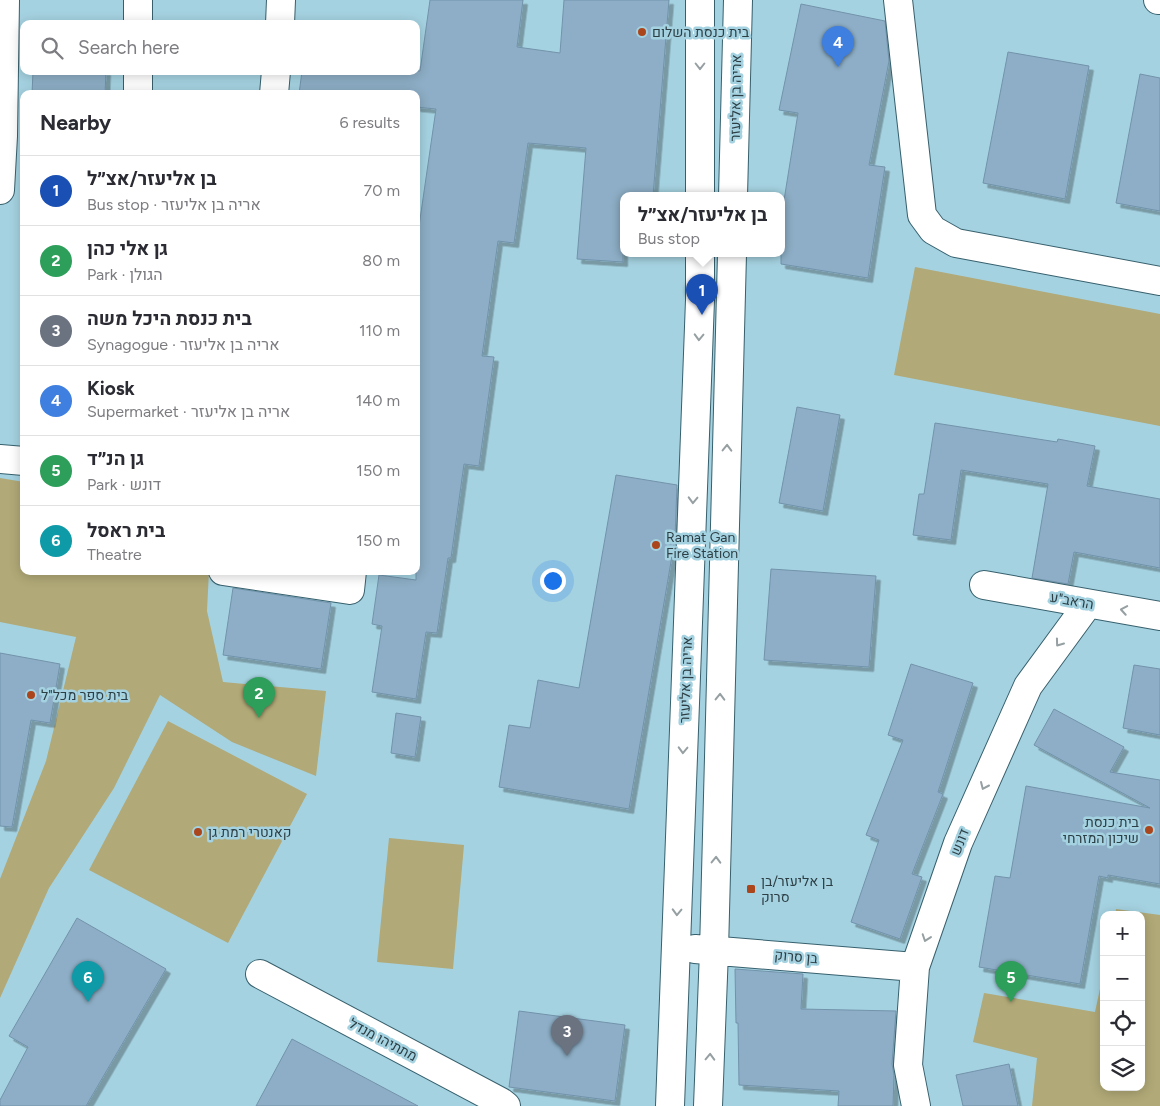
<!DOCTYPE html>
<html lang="en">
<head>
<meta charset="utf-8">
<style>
  :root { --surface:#fff; --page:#f7f7f7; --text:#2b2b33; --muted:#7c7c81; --line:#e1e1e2; --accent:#ea580c }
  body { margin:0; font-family:Figtree,Heebo,sans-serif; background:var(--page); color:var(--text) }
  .controls { position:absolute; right:15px; bottom:15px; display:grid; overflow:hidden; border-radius:10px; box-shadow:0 2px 12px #0003 }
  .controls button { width:45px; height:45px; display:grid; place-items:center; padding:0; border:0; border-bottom:1px solid var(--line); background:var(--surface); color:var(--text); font:25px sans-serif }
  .you { position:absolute; left:552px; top:580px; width:18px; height:18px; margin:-12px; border:4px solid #fff; border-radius:50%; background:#1a73e8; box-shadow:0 0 0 8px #1a73e833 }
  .badge { display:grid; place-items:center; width:32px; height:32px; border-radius:50%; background:var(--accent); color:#fff; font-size:16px; font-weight:700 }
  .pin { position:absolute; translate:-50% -41px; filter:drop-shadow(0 1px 2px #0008) }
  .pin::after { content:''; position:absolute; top:26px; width:18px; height:15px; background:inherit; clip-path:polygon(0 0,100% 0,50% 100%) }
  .popup { position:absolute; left:620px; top:192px; width:165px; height:65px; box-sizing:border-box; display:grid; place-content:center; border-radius:10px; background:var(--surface); filter:drop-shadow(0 1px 4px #0005); font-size:16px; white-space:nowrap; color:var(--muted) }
  .popup b { font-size:19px; color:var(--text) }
  .popup::after { content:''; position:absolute; left:50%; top:100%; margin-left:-10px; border:10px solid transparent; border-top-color:var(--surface) }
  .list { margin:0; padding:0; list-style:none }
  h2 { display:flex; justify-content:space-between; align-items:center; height:65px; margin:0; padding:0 20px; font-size:21px }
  h2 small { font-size:16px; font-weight:400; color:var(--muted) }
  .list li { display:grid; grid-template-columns:32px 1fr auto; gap:15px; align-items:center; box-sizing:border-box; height:70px; padding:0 20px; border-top:1px solid var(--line) }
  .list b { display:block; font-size:19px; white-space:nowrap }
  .list p { margin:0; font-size:16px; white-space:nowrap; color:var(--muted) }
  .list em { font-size:16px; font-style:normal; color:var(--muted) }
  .icon { flex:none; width:28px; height:28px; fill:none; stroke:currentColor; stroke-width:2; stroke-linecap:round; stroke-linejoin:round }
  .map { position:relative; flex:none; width:1160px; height:1106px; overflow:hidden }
  .search { position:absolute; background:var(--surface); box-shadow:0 2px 12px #0003; left:20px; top:20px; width:400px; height:55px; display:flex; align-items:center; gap:12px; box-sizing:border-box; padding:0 18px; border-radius:10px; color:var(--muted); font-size:19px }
  .panel { position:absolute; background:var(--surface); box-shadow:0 2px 12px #0003; left:20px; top:90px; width:400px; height:485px; border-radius:10px }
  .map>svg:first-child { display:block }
  .green { fill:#b1a977 }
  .building { fill:#8daec6; stroke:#7293ab; filter:url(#shadow) }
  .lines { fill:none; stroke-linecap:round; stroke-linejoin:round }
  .minor-casing { stroke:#37606d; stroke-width:30 }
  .minor { stroke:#fff; stroke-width:28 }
  .oneway { stroke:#969fa2 }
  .poi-dot { fill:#ab451c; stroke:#a5d2e1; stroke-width:2 }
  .labels { text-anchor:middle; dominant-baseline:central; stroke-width:5; stroke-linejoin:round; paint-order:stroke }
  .poi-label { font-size:14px; fill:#2d3f45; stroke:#a5d2e1; text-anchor:start }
  .street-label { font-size:14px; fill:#2d3f45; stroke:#a5d2e1 }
</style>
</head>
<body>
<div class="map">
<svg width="1160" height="1106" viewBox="0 0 1160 1106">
  <defs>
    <filter id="shadow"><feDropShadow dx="4.5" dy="4.5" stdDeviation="0" flood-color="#0004"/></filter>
  </defs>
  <rect width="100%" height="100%" fill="#a5d2e1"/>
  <path class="green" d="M915 267 1160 314V426L894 375Z
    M0 478 24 482V571H209L207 611 223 682 326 691 316 776 232 742 160 695 114 788 49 888 0 998V879L46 761 76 637 0 622Z
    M168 721 307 794 228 943 89 870Z
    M389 838 464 845 453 969 377 962Z
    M1116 909 1160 915V1106H1032L1037 1058 973 1042 984 993 1095 1012 1104 970V1087H1141V915H1115Z"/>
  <path class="building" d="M430 0H523L517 47 560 53 564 0H669L653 196H623V262L577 259 586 148 528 143 514 243 498 241 482 356 494 357 479 466 464 464 451 558H448L437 633 426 632 416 699 372 692 382 626 372 624 379 575 416 580V247L436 109 416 107V94H299L302 71H420Z
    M801 4 885 21 889 61 869 165 885 167 868 278 781 264V219L798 113 779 110Z
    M1008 52 1089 66 1065 199 983 183Z
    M33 71H106L105 94H32Z
    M1140 74 1160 78V211L1116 203Z
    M797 407 840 415 823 511 779 503Z
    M935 423 1057 442 1058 439 1095 446 1087 486 1160 499V568L1074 552 1068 584 1032 578 1048 484 961 470 951 540 913 535 919 494H924Z
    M616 475 677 485 675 538 629 809 499 787 509 725 530 728 538 680 579 688Z
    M771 569 876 576 869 667 764 660Z
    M233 588 331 603 321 669 223 655Z
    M0 653 60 664 50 723 31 720 12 827 0 826Z
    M911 664 973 683 938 792 943 794 912 874 922 877 900 939 851 922 879 840 866 835 903 740 888 735Z
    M1134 665 1160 669V735L1123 728Z
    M1054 709 1124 747 1110 772 1160 780V884L1108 875V878L1099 876 1080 984 979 967 995 876 1010 878 1026 786 1150 808 1034 745Z
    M396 713 421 717 415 757 391 753Z
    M77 918 166 969 86 1106H0V1100L28 1047 9 1036Z
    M735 969 803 974 801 1009 896 1011 892 1064 894 1075 893 1106H838L839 1091 739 1085 738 1023H736Z
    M519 1011 625 1025 615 1101 509 1087Z
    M292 1039 418 1106H256Z
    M1009 1064 1018 1106H963L956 1075Z"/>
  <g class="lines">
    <defs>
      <path id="minor" d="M138 0V24
        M700 0V196
        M898 0 922 215 933 230 956 243 1160 281
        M1158 0H1160
        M280 24 281 0
        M138 71V94
        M274 94 276 71
        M0 190 3 136 5 0
        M733 196 738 0
        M0 459 24 461
        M223 571 350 590 352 571
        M984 585 1160 616
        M695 949 915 967
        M260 974 501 1102 506 1106
        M670 1106 700 300V254
        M708 1106 714 951 732 254
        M916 1106 908 1065 915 967 958 843 1028 686 1088 604"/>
    </defs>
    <use href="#minor" class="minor-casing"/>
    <use href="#minor" class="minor"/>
  </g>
  <defs><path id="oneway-chevron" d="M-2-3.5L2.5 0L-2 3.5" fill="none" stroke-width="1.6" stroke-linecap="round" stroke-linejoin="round" transform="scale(1.25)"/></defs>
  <g class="oneway">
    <use href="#oneway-chevron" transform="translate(700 66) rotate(90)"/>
    <use href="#oneway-chevron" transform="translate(699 337) rotate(92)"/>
    <use href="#oneway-chevron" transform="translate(727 448) rotate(-89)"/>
    <use href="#oneway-chevron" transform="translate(693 500) rotate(92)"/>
    <use href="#oneway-chevron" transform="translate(1124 610) rotate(-170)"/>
    <use href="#oneway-chevron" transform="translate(1059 643) rotate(126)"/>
    <use href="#oneway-chevron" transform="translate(720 697) rotate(-89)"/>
    <use href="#oneway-chevron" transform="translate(683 750) rotate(92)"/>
    <use href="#oneway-chevron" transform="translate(984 786) rotate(114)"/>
    <use href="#oneway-chevron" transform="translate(716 860) rotate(-89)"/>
    <use href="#oneway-chevron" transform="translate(677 912) rotate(92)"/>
    <use href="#oneway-chevron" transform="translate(926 938) rotate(109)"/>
    <use href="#oneway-chevron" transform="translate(710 1057) rotate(-88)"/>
  </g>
  <g class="poi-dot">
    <circle cx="642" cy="32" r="5"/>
    <circle cx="656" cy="545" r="5"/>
    <circle cx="31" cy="695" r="5"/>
    <circle cx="1149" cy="830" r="5"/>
    <circle cx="198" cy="832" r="5"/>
    <rect x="746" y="884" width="10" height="10" rx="2.5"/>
  </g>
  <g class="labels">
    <g class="poi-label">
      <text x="652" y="32">בית כנסת השלום</text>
      <text x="666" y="537">Ramat Gan<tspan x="666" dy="16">Fire Station</tspan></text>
      <text x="41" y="695">בית ספר מכל"ל</text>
      <text x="1139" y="822" text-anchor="end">בית כנסת<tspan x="1139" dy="16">שיכון המזרחי</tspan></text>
      <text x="208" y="832">קאנטרי רמת גן</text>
      <text x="761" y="881">בן אליעזר/בן<tspan x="761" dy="16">סרוק</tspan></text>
    </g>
    <g class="street-label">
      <text transform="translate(736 98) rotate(-89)">אריה בן אליעזר</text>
      <text transform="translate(1072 601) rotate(10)">הראב"ע</text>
      <text transform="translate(686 680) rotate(-88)">אריה בן אליעזר</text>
      <text transform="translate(960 842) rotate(-68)">דונש</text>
      <text transform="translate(796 957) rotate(5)">בן סרוק</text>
      <text transform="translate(383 1040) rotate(28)">מתתיהו מנדל</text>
    </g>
  </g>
</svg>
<div class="controls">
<button>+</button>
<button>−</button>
<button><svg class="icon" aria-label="locate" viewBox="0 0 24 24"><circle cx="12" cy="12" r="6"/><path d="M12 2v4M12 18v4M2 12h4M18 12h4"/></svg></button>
<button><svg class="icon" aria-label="layers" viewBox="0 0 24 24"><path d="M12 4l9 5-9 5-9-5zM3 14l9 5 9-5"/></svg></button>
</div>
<div class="you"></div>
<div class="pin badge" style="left:702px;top:315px;background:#1a4fb4">1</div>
<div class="popup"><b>בן אליעזר/אצ״ל</b>Bus stop</div>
<div class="pin badge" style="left:259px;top:718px;background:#2e9e5b">2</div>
<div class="pin badge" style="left:567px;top:1056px;background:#6b7280">3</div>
<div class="pin badge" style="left:838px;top:67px;background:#3f7fe0">4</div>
<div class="pin badge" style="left:1011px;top:1002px;background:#2e9e5b">5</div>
<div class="pin badge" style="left:88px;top:1002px;background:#0f9aa8">6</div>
<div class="search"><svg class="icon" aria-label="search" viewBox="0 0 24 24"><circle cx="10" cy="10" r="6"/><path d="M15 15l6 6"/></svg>Search here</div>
<section class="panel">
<h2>Nearby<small>6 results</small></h2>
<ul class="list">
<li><span class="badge" style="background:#1a4fb4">1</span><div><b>בן אליעזר/אצ״ל</b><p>Bus stop · אריה בן אליעזר</p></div><em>70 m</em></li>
<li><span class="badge" style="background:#2e9e5b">2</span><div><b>גן אלי כהן</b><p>Park · הגולן</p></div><em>80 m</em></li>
<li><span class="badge" style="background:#6b7280">3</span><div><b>בית כנסת היכל משה</b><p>Synagogue · אריה בן אליעזר</p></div><em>110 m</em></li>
<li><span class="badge" style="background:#3f7fe0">4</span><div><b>Kiosk</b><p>Supermarket · אריה בן אליעזר</p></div><em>140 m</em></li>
<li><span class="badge" style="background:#2e9e5b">5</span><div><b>גן הנ״ד</b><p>Park · דונש</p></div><em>150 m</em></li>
<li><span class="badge" style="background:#0f9aa8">6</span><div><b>בית ראסל</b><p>Theatre</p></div><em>150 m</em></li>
</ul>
</section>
</div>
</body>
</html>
